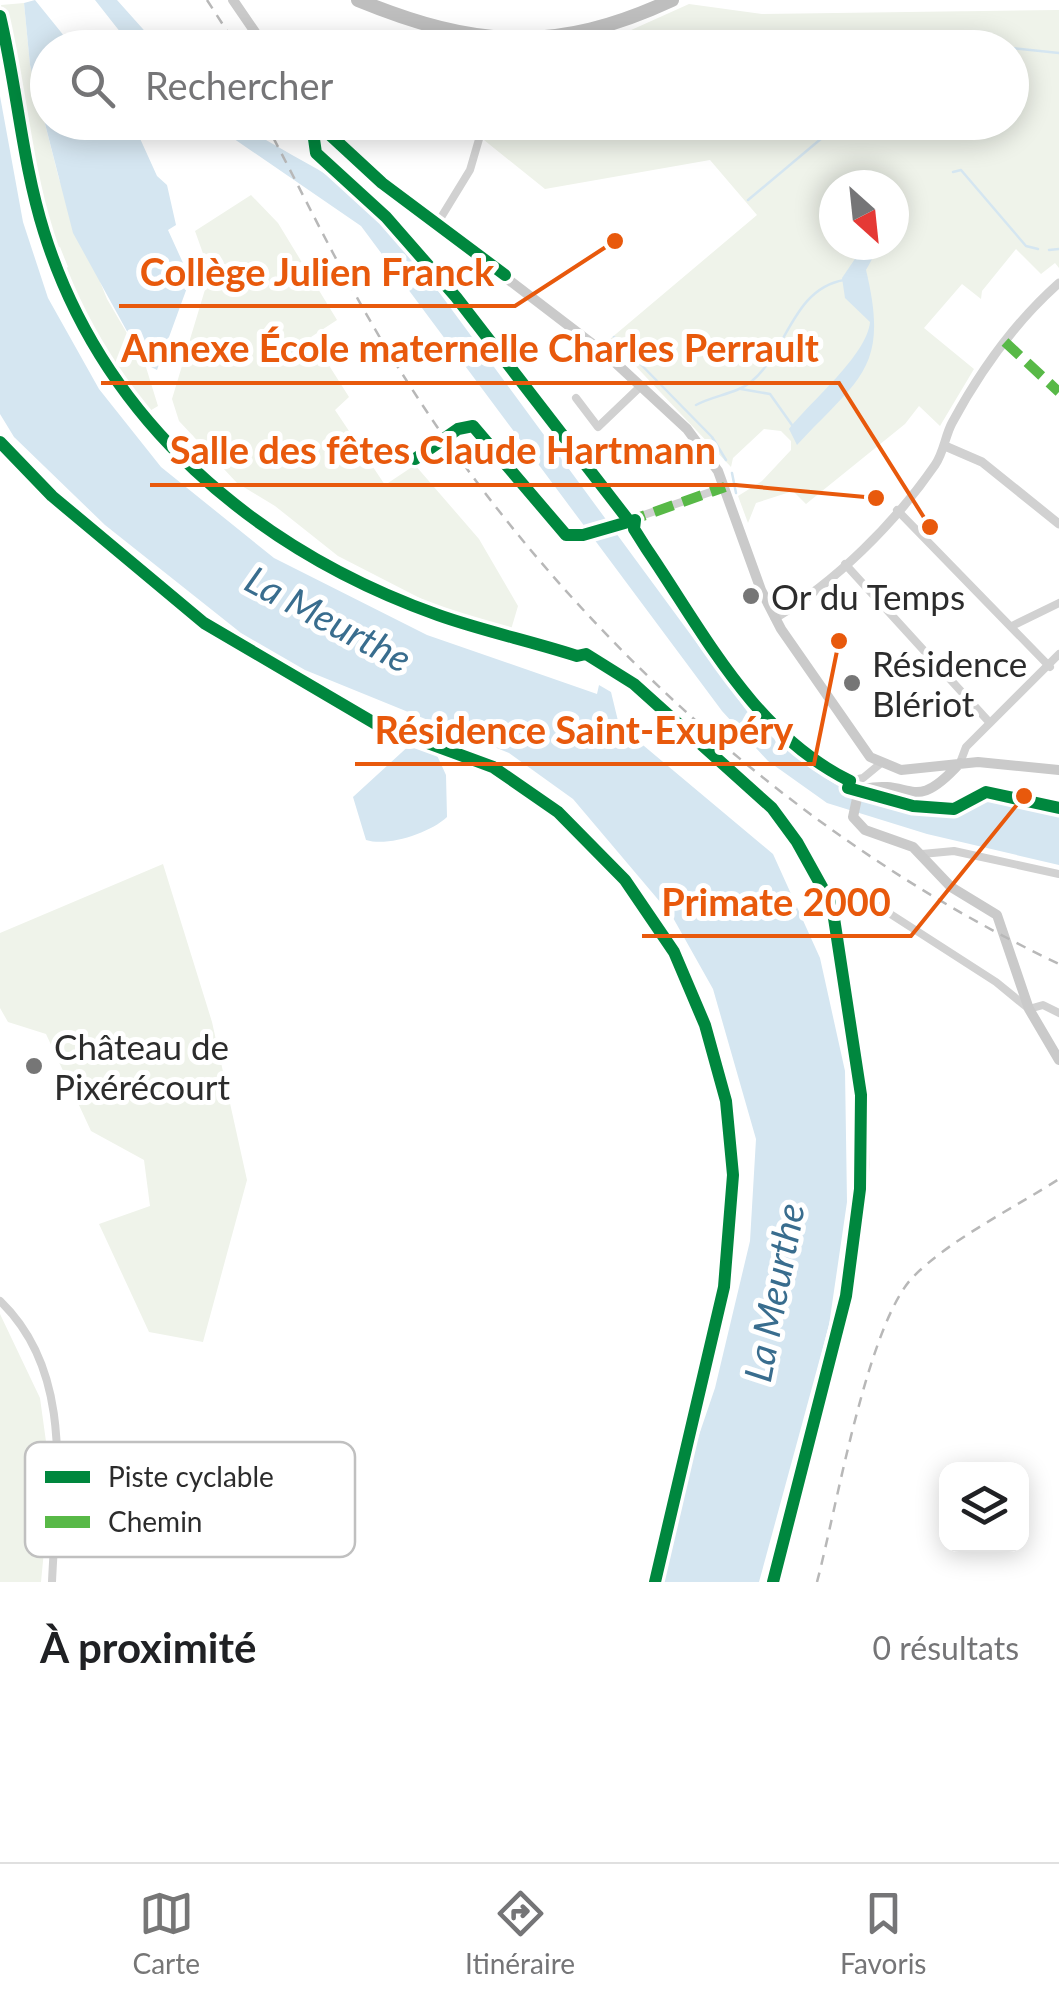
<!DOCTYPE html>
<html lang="fr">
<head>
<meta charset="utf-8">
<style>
  :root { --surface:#fff; --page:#f6f6f6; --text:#202124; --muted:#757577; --line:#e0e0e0; --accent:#767676 }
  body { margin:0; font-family:Lato,sans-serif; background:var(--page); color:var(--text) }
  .controls { position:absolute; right:30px; bottom:30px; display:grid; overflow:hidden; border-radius:20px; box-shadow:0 5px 25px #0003 }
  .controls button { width:90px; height:90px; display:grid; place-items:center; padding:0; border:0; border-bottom:2px solid var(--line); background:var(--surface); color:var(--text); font:50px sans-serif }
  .compass { position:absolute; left:819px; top:170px; width:90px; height:90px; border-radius:50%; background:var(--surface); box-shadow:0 5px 25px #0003; rotate:153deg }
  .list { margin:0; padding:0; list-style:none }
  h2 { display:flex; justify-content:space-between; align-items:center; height:130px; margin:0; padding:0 40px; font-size:42px }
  h2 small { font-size:32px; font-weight:400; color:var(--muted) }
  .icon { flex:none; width:55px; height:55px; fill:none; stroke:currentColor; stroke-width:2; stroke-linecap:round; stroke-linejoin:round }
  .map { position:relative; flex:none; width:1059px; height:1582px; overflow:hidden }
  .search { position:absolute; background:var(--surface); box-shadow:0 5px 25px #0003; left:30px; right:30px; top:30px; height:110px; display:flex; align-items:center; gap:25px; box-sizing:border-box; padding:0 35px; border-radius:55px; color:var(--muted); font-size:38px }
  .sheet { height:280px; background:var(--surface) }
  nav { display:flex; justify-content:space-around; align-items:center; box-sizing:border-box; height:140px; border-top:2px solid var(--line); background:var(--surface); font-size:28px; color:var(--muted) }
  nav a { display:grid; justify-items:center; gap:5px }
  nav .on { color:var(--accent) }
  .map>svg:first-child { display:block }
  .green { fill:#eff3ea; fill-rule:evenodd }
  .water { fill:#d5e6f1 }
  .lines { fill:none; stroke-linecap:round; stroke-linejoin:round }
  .stream { stroke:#d5e6f1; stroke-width:2.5 }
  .minor { stroke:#d1d1d1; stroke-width:8 }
  .tertiary { stroke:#d1d1d1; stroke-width:9 }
  .secondary { stroke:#cacaca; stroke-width:10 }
  .motorway { stroke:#bebebe; stroke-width:14 }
  .rail { stroke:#b8b8b8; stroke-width:2.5; stroke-dasharray:10 8; stroke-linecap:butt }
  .quiet { stroke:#58b947; stroke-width:10; stroke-dasharray:20 10; stroke-linecap:butt }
  .cycleway-casing { stroke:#fff; stroke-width:19 }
  .cycleway { stroke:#00873e; stroke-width:12 }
  .poi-dot { fill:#767676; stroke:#fff; stroke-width:4 }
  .labels { text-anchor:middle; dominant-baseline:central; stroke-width:10; stroke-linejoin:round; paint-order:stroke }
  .poi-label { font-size:35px; fill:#2c2c2c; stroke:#fff; text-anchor:start }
  .water-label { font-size:38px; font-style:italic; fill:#396d8e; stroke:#fff }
  .key { fill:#fff; stroke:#c0c0c0; stroke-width:2.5 }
  .key-label { font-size:28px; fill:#2c2c2c }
  .leader { fill:none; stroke:#e8590c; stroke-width:4 }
  .callout-dot { fill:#e8590c; stroke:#fff; stroke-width:4 }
  .callout-label { font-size:38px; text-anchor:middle; font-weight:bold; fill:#e8590c; stroke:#fff; stroke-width:10; stroke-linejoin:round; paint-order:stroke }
</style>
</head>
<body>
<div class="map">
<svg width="1059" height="1582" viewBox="0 0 1059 1582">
  <rect width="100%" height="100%" fill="#fff"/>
  <path class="green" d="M24 3 30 65 59 179 107 299 145 364 158 406 143 415 104 357 60 271 68 267 60 247 52 249 44 226 1 5Z
    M689 4 762 14 1059 10V268L1055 263 1041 274 1016 249 982 291 981 299 962 284 924 328 974 369 940 426 919 406 905 424 806 504 793 491 756 503 748 523 738 496 762 481 791 450V441L781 431 764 429 733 458 731 467 610 339 757 215 710 160 545 189 484 140 490 122H1012V48L570 47 629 31ZM834 185H894V245H834Z
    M251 195 278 223 337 320 311 337 349 397 335 410 385 485 415 465 479 539 518 606 510 633 447 612 338 556 275 506 237 483 179 421 172 399 210 273 195 231Z
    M163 864 212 1022 247 1180 203 1342 149 1332 99 1224 150 1206 144 1160 91 1131 46 1034 8 1022 0 1008V933Z
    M0 1314 40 1398 51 1478 41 1582H0Z"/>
  <path class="water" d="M35 0 73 47 48 48V122L133 123 157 176 167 185 176 225 168 230 188 274V285L157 370 145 364 73 233 30 65 24 3Z
    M95 0H117L159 47H132Z
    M0 96 23 222 48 298 99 389 161 467 274 558 427 635 597 694 599 685 611 692 619 725 773 854 820 958 845 1071 847 1202 829 1325 759 1582H659L669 1523 715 1388 750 1241 756 1139 713 989 672 916 573 799 509 753 305 670 241 633 105 525 14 437 0 414Z
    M211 123H241C276 150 320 166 355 195 377 214 400 252 419 265L749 714C803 772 910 849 986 795L1059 811V865L927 834 827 803 768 761 722 711 361 226Z
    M880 245 866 270C890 369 859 378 797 445L789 429C811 401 867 355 870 322L845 298 842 278 863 247Z
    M413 742 435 751 446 775 447 817C430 833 388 847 366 840L353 797Z"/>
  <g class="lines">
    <path class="stream" d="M951 48H1001
      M1012 48 1059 53
      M953 172 961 170 1026 246 1038 249
      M748 200 841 122
      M1049 250 1059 249
      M614 337 712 437 726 460
      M741 389 770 394 792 425
      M696 405C714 395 737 394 752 381 787 352 792 289 844 280
      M732 473 736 493"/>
    <path class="minor" d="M437 224 470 170 484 122
      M576 398 598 427 642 385
      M725 487 638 517 634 529 757 709C783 741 814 763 850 781L863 778 880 764
      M897 510 1050 667
      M845 564 990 723
      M1012 626 1059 603
      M586 654 634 684 772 808 797 842 837 918 864 1089 866 1164 851 1296 777 1582
      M960 763 966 747 1059 654
      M922 854 954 851 1059 874
      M832 905 851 895 864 897 996 982 1029 1009 1043 1005 1059 1013
      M0 1301C76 1374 56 1487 52 1582"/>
    <path class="tertiary" d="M945 446 982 462 1059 524
      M775 618C836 582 895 523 935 465 944 452 945 436 952 423 980 371 1015 322 1059 283"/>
    <path class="secondary" d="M233 0 266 48
      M316 122 382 183 607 355 687 429 718 471 761 590 781 629 870 757 901 770 978 762 1059 770
      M960 763C912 816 913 778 864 789L858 794 853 817 865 830 913 847 951 887 997 915 1029 1009 1059 1060"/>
    <path class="motorway" d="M358 0C475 48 556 54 672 0"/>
    <path class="rail" d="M207 0 238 48
      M265 122C310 207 351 294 403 375 560 624 792 837 1059 964
      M817 1582C836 1511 867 1325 913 1277 949 1240 1014 1208 1059 1179"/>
    <path class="quiet" d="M1005 342 1059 392
      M626 522 725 487"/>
    <defs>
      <path id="cycleway" d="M0 16C17 87 22 162 44 232 103 421 256 550 438 615 483 631 531 641 577 656L586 654 634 684 772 808 797 842 832 905 861 1095 860 1189 846 1296 773 1582
        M316 122 382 183 505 275
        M314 139 316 153 386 217 456 297 629 521
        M0 442 52 496 204 623 376 724 493 767 558 812 625 880 674 952 705 1025 726 1101 733 1175 724 1287 655 1582
        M415 459 458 429 473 426 566 535H583L635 520 634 529 646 548C704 633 754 734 850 781L848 788 913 806 954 809 986 792 1059 808"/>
    </defs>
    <use href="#cycleway" class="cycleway-casing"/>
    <use href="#cycleway" class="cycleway"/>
  </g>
  <g class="poi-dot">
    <circle cx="751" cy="596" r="10"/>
    <circle cx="852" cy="683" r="10"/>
    <circle cx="34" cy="1066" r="10"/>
  </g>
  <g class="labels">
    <g class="poi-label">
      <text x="771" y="596">Or du Temps</text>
      <text x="872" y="663">Résidence<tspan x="872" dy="40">Blériot</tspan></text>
      <text x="54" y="1046">Château de<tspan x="54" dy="40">Pixérécourt</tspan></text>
    </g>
    <g class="water-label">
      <text transform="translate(329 618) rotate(28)">La Meurthe</text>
      <text transform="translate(773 1292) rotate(-79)">La Meurthe</text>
    </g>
  </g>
  <rect x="25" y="1442" width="330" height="115" rx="15" class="key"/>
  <rect x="45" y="1471" width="45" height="12" fill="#00873e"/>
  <rect x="45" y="1516" width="45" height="12" fill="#58b947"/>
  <g class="key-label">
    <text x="108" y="1487">Piste cyclable</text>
    <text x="108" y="1532">Chemin</text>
  </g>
  <path class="leader" d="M615 241L515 306H119M930 527L839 383H101M876 498L736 485H150M839 641L814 764H355M1024 796L911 936H642"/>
  <g class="callout-dot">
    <circle cx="615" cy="241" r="10"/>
    <circle cx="930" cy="527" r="10"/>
    <circle cx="876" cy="498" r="10"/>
    <circle cx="839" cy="641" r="10"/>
    <circle cx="1024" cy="796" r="10"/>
  </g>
  <g class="callout-label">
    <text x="317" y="286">Collège Julien Franck</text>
    <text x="470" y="362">Annexe École maternelle Charles Perrault</text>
    <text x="443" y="464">Salle des fêtes Claude Hartmann</text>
    <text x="584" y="744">Résidence Saint-Exupéry</text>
    <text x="776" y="916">Primate 2000</text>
  </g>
</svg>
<div class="controls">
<button><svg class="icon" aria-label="layers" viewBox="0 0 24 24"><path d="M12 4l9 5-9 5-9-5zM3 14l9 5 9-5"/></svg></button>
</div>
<svg class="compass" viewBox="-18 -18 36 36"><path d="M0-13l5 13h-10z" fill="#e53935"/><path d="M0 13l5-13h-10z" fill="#757577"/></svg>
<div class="search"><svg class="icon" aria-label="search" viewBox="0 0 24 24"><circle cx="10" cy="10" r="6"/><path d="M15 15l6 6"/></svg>Rechercher</div>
</div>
<section class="sheet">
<h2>À proximité<small>0 résultats</small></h2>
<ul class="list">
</ul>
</section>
<nav>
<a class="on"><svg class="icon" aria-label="map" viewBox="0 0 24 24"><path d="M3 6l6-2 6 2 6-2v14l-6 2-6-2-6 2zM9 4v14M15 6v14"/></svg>Carte</a>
<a><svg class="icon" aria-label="directions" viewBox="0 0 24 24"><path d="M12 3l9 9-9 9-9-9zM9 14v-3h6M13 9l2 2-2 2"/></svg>Itinéraire</a>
<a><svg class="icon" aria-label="saved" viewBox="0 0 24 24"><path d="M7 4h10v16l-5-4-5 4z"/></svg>Favoris</a>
</nav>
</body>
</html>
